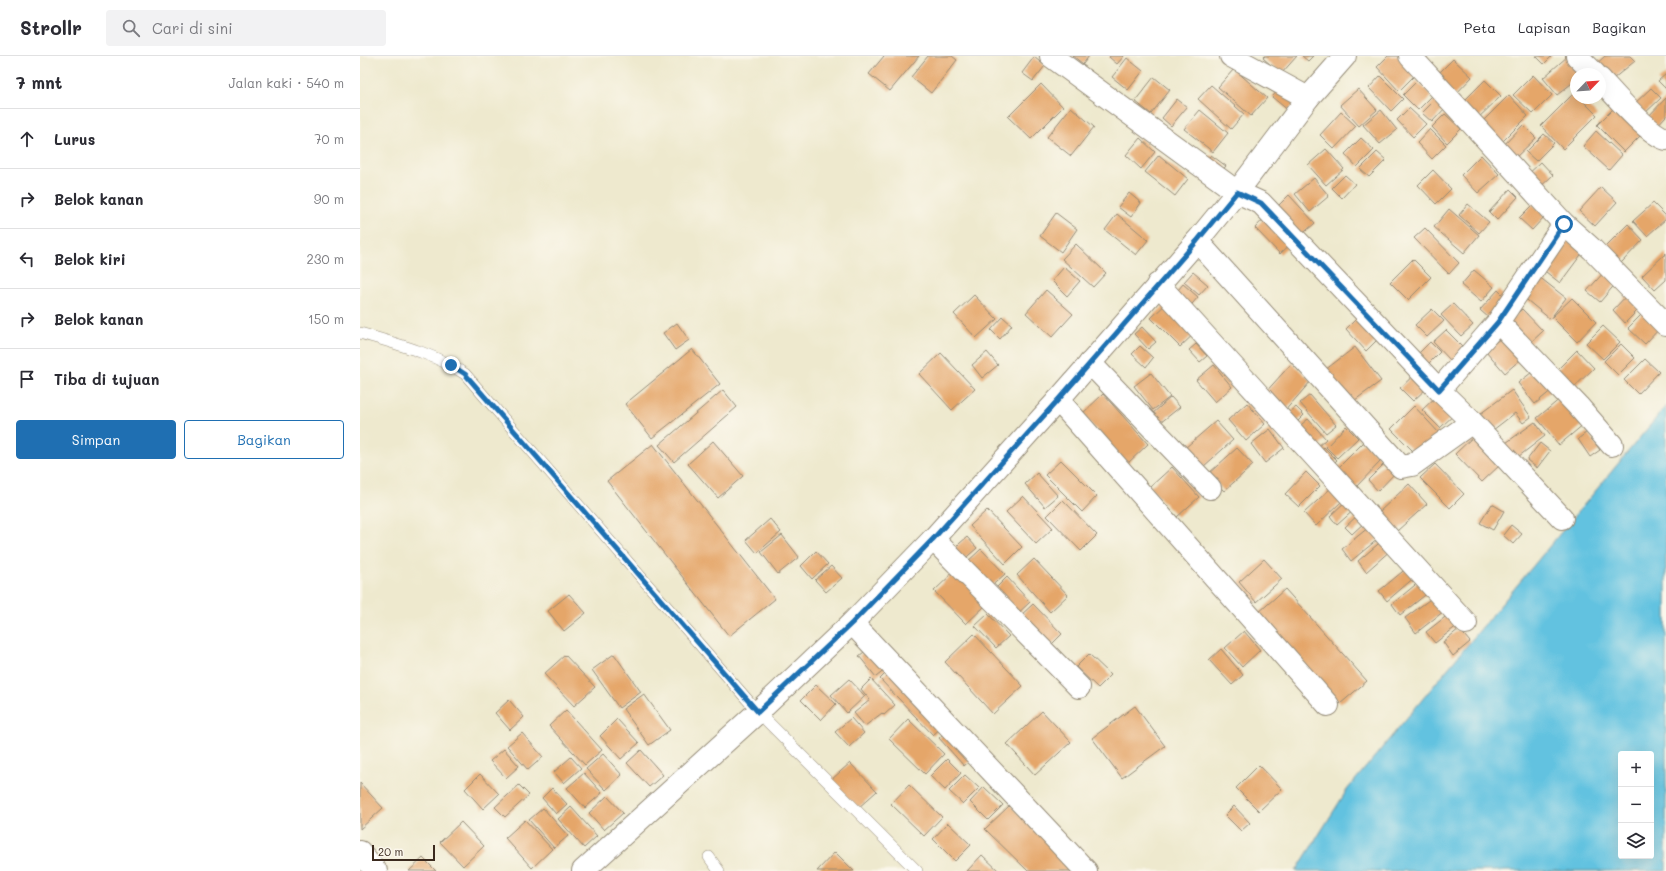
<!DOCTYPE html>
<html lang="id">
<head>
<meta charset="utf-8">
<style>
  :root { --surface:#fff; --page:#f2f2f3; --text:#2b2b33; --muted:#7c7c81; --line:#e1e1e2; --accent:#1f6fb2 }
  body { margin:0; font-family:Mali,sans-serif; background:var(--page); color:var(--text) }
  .controls { position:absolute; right:12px; bottom:12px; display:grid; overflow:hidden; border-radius:4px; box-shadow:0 4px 16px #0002 }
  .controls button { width:36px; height:36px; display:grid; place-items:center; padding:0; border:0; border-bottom:1px solid var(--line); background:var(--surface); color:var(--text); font:20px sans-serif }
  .compass { position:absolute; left:1210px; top:12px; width:36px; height:36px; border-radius:50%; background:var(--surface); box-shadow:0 4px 16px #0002; rotate:65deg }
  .scale { position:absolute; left:12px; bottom:10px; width:63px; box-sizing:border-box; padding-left:4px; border:2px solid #3b2a1e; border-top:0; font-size:11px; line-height:14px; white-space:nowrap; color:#3b2a1e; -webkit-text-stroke:3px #fbf7ec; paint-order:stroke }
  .stop { position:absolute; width:12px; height:12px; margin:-9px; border:3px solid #1f6fb2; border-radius:50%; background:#fff }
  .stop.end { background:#1f6fb2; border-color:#fff; box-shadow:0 1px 4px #0008 }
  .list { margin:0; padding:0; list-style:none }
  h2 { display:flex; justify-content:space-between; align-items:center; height:52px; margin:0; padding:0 16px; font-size:17px }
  h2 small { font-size:13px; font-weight:400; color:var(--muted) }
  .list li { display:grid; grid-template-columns:26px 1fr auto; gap:12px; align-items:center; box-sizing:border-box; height:60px; padding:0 16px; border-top:1px solid var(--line) }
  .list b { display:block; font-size:15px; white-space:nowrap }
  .list em { font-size:13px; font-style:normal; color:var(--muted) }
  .actions { display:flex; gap:8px; padding:12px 16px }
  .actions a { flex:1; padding:9px 0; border:1px solid var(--accent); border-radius:4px; text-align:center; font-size:14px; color:var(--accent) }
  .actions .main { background:var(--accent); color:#fff }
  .icon { flex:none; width:22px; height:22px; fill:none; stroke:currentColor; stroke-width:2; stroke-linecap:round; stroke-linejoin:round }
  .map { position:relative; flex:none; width:1306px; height:815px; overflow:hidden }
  header { display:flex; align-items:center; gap:24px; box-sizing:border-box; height:56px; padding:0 20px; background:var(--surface); border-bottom:1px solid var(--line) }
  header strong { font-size:19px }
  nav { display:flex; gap:22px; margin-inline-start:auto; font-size:14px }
  .search { width:280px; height:36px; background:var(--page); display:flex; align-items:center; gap:10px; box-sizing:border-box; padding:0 14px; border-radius:4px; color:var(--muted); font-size:15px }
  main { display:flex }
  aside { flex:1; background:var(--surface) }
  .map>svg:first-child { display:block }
  .water { fill:#62c2e0; stroke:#4e767f; fill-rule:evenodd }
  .building { fill:#e5a669 }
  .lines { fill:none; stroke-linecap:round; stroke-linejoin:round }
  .lane-casing { stroke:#948a76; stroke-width:12 }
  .street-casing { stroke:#948a76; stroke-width:24 }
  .secondary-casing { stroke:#948a76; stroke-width:24 }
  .lane { stroke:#fff; stroke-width:11 }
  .street { stroke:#fff; stroke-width:22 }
  .secondary { stroke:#fff; stroke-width:22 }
  .route { stroke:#1f6fb2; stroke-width:5 }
</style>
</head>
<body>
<header>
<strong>Strollr</strong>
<div class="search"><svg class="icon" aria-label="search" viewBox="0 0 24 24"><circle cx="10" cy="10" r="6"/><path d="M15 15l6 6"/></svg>Cari di sini</div>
<nav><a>Peta</a><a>Lapisan</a><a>Bagikan</a></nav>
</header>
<main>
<aside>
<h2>7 mnt<small>Jalan kaki · 540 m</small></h2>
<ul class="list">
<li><svg class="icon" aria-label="ahead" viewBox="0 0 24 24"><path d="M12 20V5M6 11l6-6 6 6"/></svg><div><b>Lurus</b></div><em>70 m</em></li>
<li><svg class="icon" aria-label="right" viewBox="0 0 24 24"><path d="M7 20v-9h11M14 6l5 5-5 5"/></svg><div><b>Belok kanan</b></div><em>90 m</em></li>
<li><svg class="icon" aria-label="left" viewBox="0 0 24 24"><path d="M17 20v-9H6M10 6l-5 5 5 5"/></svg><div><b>Belok kiri</b></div><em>230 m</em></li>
<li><svg class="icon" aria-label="right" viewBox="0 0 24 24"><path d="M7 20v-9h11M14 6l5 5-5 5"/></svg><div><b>Belok kanan</b></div><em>150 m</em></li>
<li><svg class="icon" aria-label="arrive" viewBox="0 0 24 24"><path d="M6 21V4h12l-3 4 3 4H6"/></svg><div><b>Tiba di tujuan</b></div></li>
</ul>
<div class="actions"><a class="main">Simpan</a><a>Bagikan</a></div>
</aside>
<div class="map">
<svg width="1306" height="815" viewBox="0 0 1306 815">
  <rect width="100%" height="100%" fill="#fbf7ec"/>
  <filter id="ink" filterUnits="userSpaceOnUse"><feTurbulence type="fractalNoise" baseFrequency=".025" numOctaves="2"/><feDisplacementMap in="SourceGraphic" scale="8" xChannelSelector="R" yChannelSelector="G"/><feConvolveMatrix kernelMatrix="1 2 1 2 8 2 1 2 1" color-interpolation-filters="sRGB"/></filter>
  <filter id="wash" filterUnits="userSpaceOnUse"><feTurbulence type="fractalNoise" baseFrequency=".012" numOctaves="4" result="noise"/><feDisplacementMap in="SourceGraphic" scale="16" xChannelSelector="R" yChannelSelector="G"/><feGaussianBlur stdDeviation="0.9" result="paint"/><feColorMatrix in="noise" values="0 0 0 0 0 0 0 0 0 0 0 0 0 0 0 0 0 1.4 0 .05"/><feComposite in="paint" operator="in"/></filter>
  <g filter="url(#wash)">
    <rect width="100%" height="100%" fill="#eee9ce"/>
    <path class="water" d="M1306 350V815H936L987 734ZM1261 698H1291V800H1261Z"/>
    <g id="blocks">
      <path class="building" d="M524 0H559L530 35 509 18Z
        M568 0H592L597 4 571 37 551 21Z
        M713 0H729L723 8Z
        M750 0H764L757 8 749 1Z
        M905 0H937L921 18 903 2Z
        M942 0H953L948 5Z
        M1028 0H1038L1056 18 1039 35 1017 11Z
        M1176 0H1192L1184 8Z
        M1208 0 1222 18H1216V24L1197 39 1183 22Z
        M1245 0H1270L1275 5 1248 27 1234 10Z
        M674 1 685 10 673 25 662 17Z
        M767 2 783 15 768 34 752 21Z
        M1093 3 1112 21 1094 40 1075 21Z
        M874 13 907 42 891 60 858 31Z
        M1306 18V33L1298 25Z
        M1173 19 1192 39 1173 58 1153 39Z
        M1020 20 1043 43 1031 55 1009 32Z
        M794 21 810 34 791 58 775 45Z
        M1125 24 1141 40 1113 67 1097 52Z
        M1057 25 1072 40 1058 54 1043 39Z
        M681 28 703 51 671 83 648 61Z
        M851 29 884 58 871 73 838 43Z
        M920 32 936 46 929 55 912 41Z
        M1291 32 1301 42 1283 59 1273 49Z
        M998 33 1017 54 999 70 980 49Z
        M1215 36 1216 42H1220L1237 59 1203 93 1181 70Z
        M1149 39 1168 60 1137 91 1117 71Z
        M1078 41 1087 50 1072 66 1062 57Z
        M1306 42V60L1294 73 1285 64Z
        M817 43 827 51 811 70 802 62Z
        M1256 50 1283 77 1264 96 1237 69Z
        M711 51 734 71 711 100 687 81Z
        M1049 52 1066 68 1053 81 1037 64Z
        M840 54 868 77 853 96 824 73Z
        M1021 54 1037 74 1020 88 1003 69Z
        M981 56 996 70 974 93 960 79Z
        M1085 58 1101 73 1087 87 1072 71Z
        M1163 69 1176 82 1154 103 1142 91Z
        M1070 73 1086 89 1072 103 1057 87Z
        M1236 75 1262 99 1249 114 1223 90Z
        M1184 78 1194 87 1176 105 1166 96Z
        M780 82 795 96 781 113 766 99Z
        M1001 82 1014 94 997 111 985 98Z
        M966 93 984 113 966 129 948 109Z
        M1017 96 1026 104 1009 121 1000 113Z
        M799 99 828 123 815 140 785 116Z
        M851 99 866 110 858 119 844 107Z
        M1121 99 1139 118 1118 137 1101 119Z
        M1181 106 1193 119 1176 135 1164 122Z
        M1073 114 1091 133 1076 148 1058 129Z
        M985 119 995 128 982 142 972 132Z
        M954 122 969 140 950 156 935 138Z
        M1241 131 1257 146 1235 170 1219 155Z
        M1150 133 1158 141 1137 164 1129 156Z
        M769 137 781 147 771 161 758 151Z
        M929 139 955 167 939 181 914 154Z
        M1293 147 1306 160V163L1287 180 1273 165Z
        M1108 148 1129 166 1119 177 1099 159Z
        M1173 148 1185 160 1172 174 1159 162Z
        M1089 153 1119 179 1104 197 1074 171Z
        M696 157 717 173 701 196 680 180Z
        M909 157 935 184 920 198 895 172Z
        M757 158 788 184 776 199 745 174Z
        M1268 168 1283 184 1261 207 1245 191Z
        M1065 172 1099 207 1089 218 1054 182Z
        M1204 182 1223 196 1200 227 1181 212Z
        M716 188 746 217 733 231 702 203Z
        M1306 197V224L1295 234 1282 220Z
        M1053 203 1071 221 1048 244 1030 226Z
        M704 211 720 225 707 240 692 225Z
        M1114 214 1134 231 1121 246 1101 229Z
        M1245 215 1257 226 1240 246 1227 235Z
        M833 216 848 229 839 239 824 226Z
        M1178 220 1206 242 1190 263 1162 240Z
        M823 228 838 241 827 254 813 240Z
        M686 234 713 258 692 281 666 257Z
        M1138 234 1146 242 1129 262 1120 254Z
        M1268 238 1281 251 1265 267 1253 254Z
        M614 239 637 263 616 282 594 258Z
        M1212 242 1236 266 1217 286 1192 261Z
        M808 246 837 275 820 291 791 262Z
        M1093 248 1113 269 1101 280 1081 259Z
        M1072 253 1084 265 1067 281 1055 269Z
        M1162 253 1183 275 1167 290 1146 269Z
        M1286 254 1302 270 1285 288 1268 272Z
        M1000 259 1020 281 1006 295 986 273Z
        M643 261 652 269 640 283 631 274Z
        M317 267 329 284 315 294 303 277Z
        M1243 270 1260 286 1243 303 1226 287Z
        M782 271 796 286 788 293 774 278Z
        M1086 274 1105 293 1092 306 1073 286Z
        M1143 280 1162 302 1145 317 1126 295Z
        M1070 286 1080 296 1065 311 1055 301Z
        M836 288 847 300 840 306 829 294Z
        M1261 288 1275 302 1258 319 1244 305Z
        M780 290 793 302 786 311 772 298Z
        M995 291 1021 325 991 347 965 314Z
        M332 293 360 328 292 382 265 348Z
        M1217 294 1234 312 1208 337 1191 320Z
        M627 296 638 309 622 322 612 309Z
        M581 297 615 333 592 354 559 318Z
        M1285 303 1299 316 1278 338 1264 324Z
        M932 307 951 325 923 357 903 339Z
        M854 309 872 331 855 346 836 324Z
        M1176 313 1193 333 1175 348 1158 327Z
        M791 317 810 341 793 354 774 330Z
        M1055 318 1068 331 1053 345 1040 332Z
        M363 334 377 351 314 406 299 389Z
        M1152 334 1171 361 1163 367 1155 357 1133 374 1120 358Z
        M743 338 788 388 767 408 722 358Z
        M1079 338 1097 356 1080 372 1062 354Z
        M950 339 976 369 966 377 940 347Z
        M811 341 820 351 800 367 792 358Z
        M1201 342 1224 368 1199 389 1177 362Z
        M887 347 905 368 886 385 868 364Z
        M1054 350 1080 378 1058 400 1031 373Z
        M936 351 944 359 933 370 924 361Z
        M948 363 966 383 954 394 936 373Z
        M856 365 873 384 843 411 825 392Z
        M1175 366 1185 380 1154 404 1143 389Z
        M986 370 998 382 977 402 966 391Z
        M910 373 924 392 905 407 891 388Z
        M1227 376 1240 394 1230 401 1218 383Z
        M1115 379 1142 407 1122 426 1095 398Z
        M353 385 383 420 358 442 328 408Z
        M1004 386 1022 404 994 433 976 414Z
        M1180 387 1190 395 1177 412 1167 404Z
        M293 388 415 543 369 580 247 425Z
        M964 391 977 404 970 411 957 398Z
        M877 392 893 409 864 435 848 418Z
        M701 404 737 440 722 456 685 419Z
        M1026 406 1036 416 1018 435 1008 424Z
        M1075 408 1104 438 1090 452 1060 422Z
        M812 411 839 441 817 461 790 431Z
        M946 416 960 430 939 451 925 438Z
        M677 417 698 440 685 451 665 428Z
        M1049 428 1067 448 1037 475 1019 456Z
        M971 432 982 445 956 470 944 457Z
        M663 440 693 472 676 488 646 456Z
        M703 444 737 479 721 495 687 460Z
        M987 444 995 453 977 469 970 460Z
        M1132 448 1144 455 1133 474 1120 467Z
        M627 454 662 491 645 508 610 470Z
        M999 458 1006 465 992 478 985 471Z
        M410 463 421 476 397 497 386 484Z
        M1151 469 1162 478 1153 488 1143 479Z
        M1009 471 1018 483 991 505 982 493Z
        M422 479 439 501 418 518 401 496Z
        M607 481 617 492 601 506 591 495Z
        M1024 483 1032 493 1006 516 998 505Z
        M621 493 645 518 628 533 605 508Z
        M456 495 468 508 452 523 441 510Z
        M674 503 708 539 690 556 657 519Z
        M904 503 922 523 896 546 879 526Z
        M471 510 482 522 466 536 455 524Z
        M1048 511 1056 520 1027 545 1019 535Z
        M595 515 626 549 606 568 574 535Z
        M647 521 670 546 655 560 632 536Z
        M1060 525 1069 536 1040 559 1032 548Z
        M925 533 1007 625 980 648 898 557Z
        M209 538 226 557 204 575 188 555Z
        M1073 541 1084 555 1056 577 1045 562Z
        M673 548 702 578 690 590 660 560Z
        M628 558 649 580 636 592 615 570Z
        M1089 558 1098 569 1075 587 1066 576Z
        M1099 573 1110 586 1093 600 1083 586Z
        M884 575 900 594 882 611 865 592Z
        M614 578 663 630 633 658 585 606Z
        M509 592 526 613 516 621 499 600Z
        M861 593 883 619 872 629 849 604Z
        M254 598 281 636 259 652 232 614Z
        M729 598 751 619 738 632 716 611Z
        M205 599 235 631 214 650 184 618Z
        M530 613 584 669 573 679 520 623Z
        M489 623 505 640 487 657 471 639Z
        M511 623 535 649 524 659 522 657 505 670 494 657 510 644 501 633Z
        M456 629 476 648 461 664 441 644Z
        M284 638 310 674 289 689 263 653Z
        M149 644 164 661 150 674 135 657Z
        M775 650 805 690 762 722 732 682Z
        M206 654 242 694 225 709 189 670Z
        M682 655 711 686 675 719 647 688Z
        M491 662 504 677 489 691 475 676Z
        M257 663 279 687 261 703 240 680Z
        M548 663 584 698 565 718 529 683Z
        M589 673 614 701 604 710 579 682Z
        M162 677 183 701 168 714 147 690Z
        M144 693 159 710 146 722 130 705Z
        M281 694 303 719 289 731 267 707Z
        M243 698 262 719 246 734 226 713Z
        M211 701 221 712 204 727 194 716Z
        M587 703 601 717 585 734 570 720Z
        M490 707 517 735 497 753 471 724Z
        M899 709 922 733 899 755 876 732Z
        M224 717 242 737 225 752 207 732Z
        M120 718 139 738 123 753 105 733Z
        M605 719 619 732 603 748 589 735Z
        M0 727 23 752 0 773Z
        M159 729 169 739 145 761 135 751Z
        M549 729 582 761 564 780 531 748Z
        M624 731 643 749 628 764 610 746Z
        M192 732 207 748 196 758 182 742Z
        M247 740 263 757 244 774 229 757Z
        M650 749 718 815H668L625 773Z
        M874 750 890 767 881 775 865 759Z
        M211 751 237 780 224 792 198 763Z
        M183 752 208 780 194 792 169 764Z
        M165 764 192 793 172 812 145 782Z
        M101 766 124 790 103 810 80 786Z
        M588 767 611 789 595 805 573 783Z
        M475 796 494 815H457Z
        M622 799 639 815H607Z
        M63 802 76 815H49Z"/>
    </g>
  </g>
  <g filter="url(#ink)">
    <use href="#blocks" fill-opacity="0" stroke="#948a76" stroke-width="1"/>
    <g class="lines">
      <defs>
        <path id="lane" d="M0 277C36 288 74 297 105 318L398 656 557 815
          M349 801 359 815"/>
        <path id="street" d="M691 0 877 136 901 147 1079 334 1112 366 1052 409 1041 411 837 185
          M871 0 948 42
          M1050 0 1204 168 1232 193 1306 269
          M1217 0 1235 18
          M1240 23C1254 38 1288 78 1306 83
          M798 228 1106 567
          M1138 266 1218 350 1252 389
          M730 307 850 432
          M1079 334 1138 266 1204 168
          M698 344 968 649
          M1112 366 1202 462
          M573 483 719 631
          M492 567 726 815
          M0 796 16 815"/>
        <path id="secondary" d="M223 815 398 656 492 567 573 483 698 344 837 185 877 136 948 42 985 0"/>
      </defs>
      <use href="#lane" class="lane-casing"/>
      <use href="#street" class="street-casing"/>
      <use href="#secondary" class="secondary-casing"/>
      <use href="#lane" class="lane"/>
      <use href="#street" class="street"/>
      <use href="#secondary" class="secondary"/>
    </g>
  </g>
  <g class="lines" filter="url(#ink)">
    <path class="route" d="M91 309 105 318 398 656 492 567 573 483 698 344 837 185 877 136 901 147 1079 334 1138 266 1204 168"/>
  </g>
</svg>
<div class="controls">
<button>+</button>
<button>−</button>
<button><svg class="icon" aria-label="layers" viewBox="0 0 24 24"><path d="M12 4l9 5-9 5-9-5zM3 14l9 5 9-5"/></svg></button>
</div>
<svg class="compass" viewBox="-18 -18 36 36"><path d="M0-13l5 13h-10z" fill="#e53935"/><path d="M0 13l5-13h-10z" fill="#7c7c81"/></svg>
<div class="scale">20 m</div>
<div class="stop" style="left:1204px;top:168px"></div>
<div class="stop end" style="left:91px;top:309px"></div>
</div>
</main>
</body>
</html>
